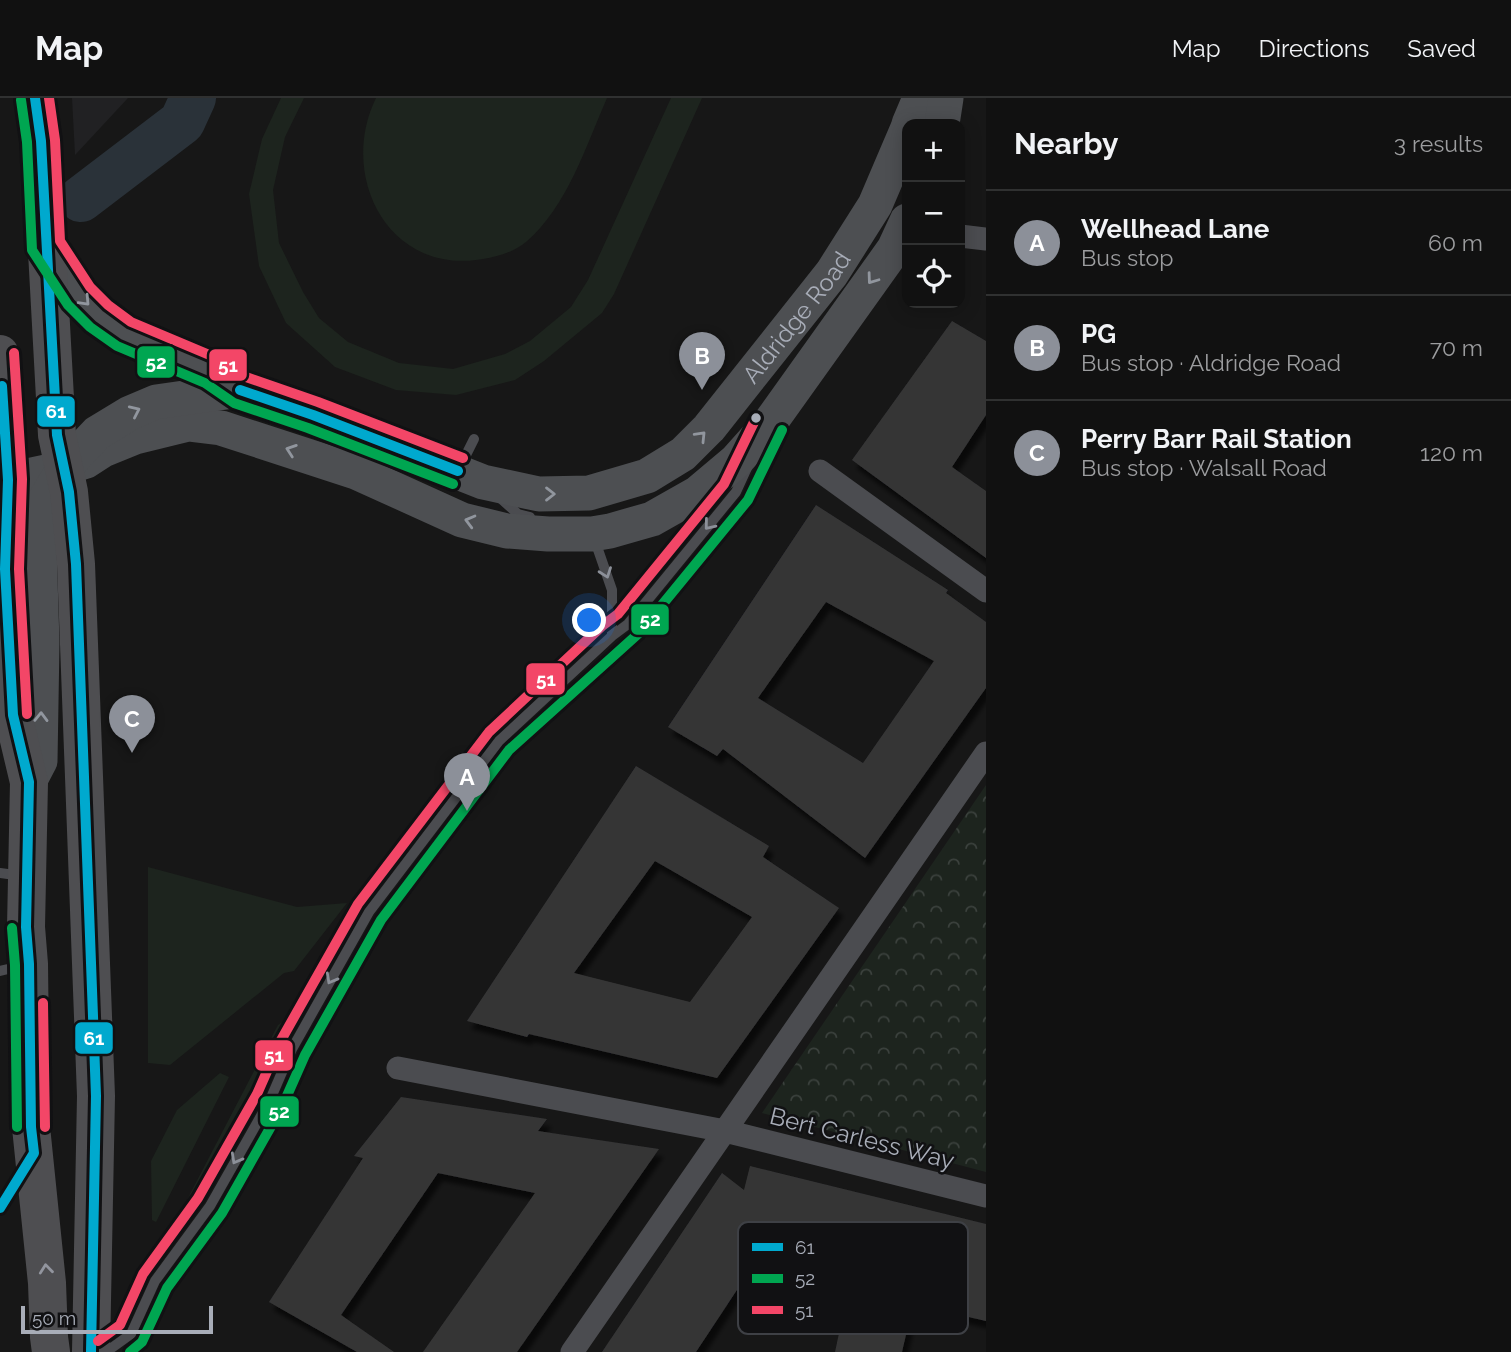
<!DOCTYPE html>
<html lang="en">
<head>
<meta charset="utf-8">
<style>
  :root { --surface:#111; --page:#1e1f1f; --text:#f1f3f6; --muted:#9c9d9f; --line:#303131; --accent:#8c9099 }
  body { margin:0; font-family:Raleway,sans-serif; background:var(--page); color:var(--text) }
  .controls { position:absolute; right:21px; top:21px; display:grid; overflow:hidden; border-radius:14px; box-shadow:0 4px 18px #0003 }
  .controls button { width:63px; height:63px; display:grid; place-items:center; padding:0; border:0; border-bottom:2px solid var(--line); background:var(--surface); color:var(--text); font:35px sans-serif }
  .scale { position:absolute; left:21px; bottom:18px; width:192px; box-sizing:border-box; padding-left:7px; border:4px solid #a8adb8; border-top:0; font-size:19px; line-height:24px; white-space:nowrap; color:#a8adb8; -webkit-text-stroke:5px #111113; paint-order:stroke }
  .you { position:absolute; left:590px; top:523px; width:24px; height:24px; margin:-18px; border:5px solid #fff; border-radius:50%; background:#1a73e8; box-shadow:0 0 0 10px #1a73e833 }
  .badge { display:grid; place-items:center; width:46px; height:46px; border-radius:50%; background:var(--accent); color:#fff; font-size:23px; font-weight:700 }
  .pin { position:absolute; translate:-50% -58px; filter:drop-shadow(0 2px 4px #0008) }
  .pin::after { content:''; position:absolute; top:37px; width:24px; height:21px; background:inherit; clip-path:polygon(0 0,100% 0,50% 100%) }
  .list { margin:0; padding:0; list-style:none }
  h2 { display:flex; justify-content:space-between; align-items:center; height:91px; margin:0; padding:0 28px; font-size:30px }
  h2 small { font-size:23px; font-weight:400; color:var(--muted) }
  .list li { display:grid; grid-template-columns:46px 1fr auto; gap:21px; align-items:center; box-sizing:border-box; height:105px; padding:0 28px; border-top:2px solid var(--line) }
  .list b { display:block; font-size:26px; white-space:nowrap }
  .list p { margin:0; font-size:23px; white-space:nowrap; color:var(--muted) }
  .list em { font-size:23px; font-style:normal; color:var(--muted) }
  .icon { flex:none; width:38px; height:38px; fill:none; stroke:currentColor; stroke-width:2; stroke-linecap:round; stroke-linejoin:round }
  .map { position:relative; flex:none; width:986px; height:1254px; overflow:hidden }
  header { display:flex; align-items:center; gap:42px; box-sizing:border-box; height:98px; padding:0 35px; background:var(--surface); border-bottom:2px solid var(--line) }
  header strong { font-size:33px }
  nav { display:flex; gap:38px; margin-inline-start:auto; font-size:24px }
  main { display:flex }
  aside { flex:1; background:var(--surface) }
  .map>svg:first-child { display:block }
  .built { fill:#212123 }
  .green { fill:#1d241e }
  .park { fill:url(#park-crowns) }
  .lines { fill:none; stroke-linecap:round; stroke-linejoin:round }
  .river { stroke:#2a3239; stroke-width:46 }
  .building { fill:#353536; fill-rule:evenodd; filter:url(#shadow) }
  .lane { stroke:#4b4c50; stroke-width:10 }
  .street { stroke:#4b4c50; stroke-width:23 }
  .primary { stroke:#4d4f52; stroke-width:35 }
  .highway { stroke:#4e4e51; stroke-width:38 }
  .bus-1-casing { stroke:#111113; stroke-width:16 }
  .bus-2-casing { stroke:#111113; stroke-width:16 }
  .bus-3-casing { stroke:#111113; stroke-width:16 }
  .bus-1 { stroke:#00a9ce; stroke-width:10 }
  .bus-2 { stroke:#00a651; stroke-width:10 }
  .bus-3 { stroke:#f34667; stroke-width:10 }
  .oneway { stroke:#91969e }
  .oneway2 { stroke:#8c9099 }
  .oneway3 { stroke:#92959e }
  .bus-dot { fill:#a8adb8; stroke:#111113; stroke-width:2.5 }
  .labels { text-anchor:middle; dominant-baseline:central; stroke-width:5; stroke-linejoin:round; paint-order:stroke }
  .street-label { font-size:24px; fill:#a8adb8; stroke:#111113 }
  .key { fill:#111113; stroke:#3e4045; stroke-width:2 }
  .key-label { font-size:19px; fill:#a8adb8 }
  .line-badge { stroke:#111113; stroke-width:2.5 }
  .badge-label { font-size:19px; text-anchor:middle; font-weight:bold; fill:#fff }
</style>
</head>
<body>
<header>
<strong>Map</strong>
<nav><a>Map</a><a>Directions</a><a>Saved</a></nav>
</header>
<main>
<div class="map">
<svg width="986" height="1254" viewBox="0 0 986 1254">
  <defs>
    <pattern id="park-crowns" width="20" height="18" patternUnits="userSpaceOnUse" patternTransform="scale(1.75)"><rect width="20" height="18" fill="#1d241e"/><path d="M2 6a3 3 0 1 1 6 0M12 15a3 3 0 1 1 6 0" fill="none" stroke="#3b413d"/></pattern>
    <filter id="shadow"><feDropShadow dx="4.5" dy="8" stdDeviation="2" flood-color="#0009"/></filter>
  </defs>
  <rect width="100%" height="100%" fill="#171717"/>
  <path class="built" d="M72 0H128L75 57Z"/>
  <path class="green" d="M281 0H304L285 39 273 92 279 145 303 194 319 220 348 244 399 265 453 271 505 256 530 243 571 209 588 182 671 0H702L614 196 602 215 544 263 515 282 456 297 396 292 335 269 286 225 259 168 249 96 262 41Z
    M376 0H607C586 48 567 109 526 144 513 155 493 160 476 162 385 173 339 75 376 0Z
    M148 769 297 809 347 805 294 873 284 875 170 967 148 965Z
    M284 923 295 929 238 1033 156 1171 152 1169 278 927Z
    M220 975 229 979 156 1124 152 1122 151 1063 177 1012Z"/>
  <path class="park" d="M986 687V1074L762 1015Z"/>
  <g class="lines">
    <path class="river" d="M81 101 182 24 193 0"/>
  </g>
  <path class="building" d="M952 223 986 243V317L952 369 986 393V460L852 362Z
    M816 407 948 492 946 495 986 524V590L865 760 723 651 717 658 668 629ZM826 504 934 563 863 665 758 600Z
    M636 668 769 748 763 759 839 810 717 980 529 936 527 939 467 923ZM655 763 752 819 690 904 574 875Z
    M401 999 547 1021 538 1033 659 1051 517 1254H423L535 1095 438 1075 341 1217 394 1254H357L269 1204 363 1060 354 1058Z
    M750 1068 986 1126V1223L913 1206 902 1254H835L850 1184 762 1154 696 1254H602L722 1075 744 1092Z"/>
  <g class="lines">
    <path class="lane" d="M459 371 474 341
      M498 398 518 416 530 419
      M594 440 612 492V538
      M0 775 22 778
      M0 873 21 868
      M0 1110 25 1071
      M106 1254 131 1236 155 1183 210 1108 270 1002 292 951 369 814 499 643 612 538 628 526 736 394 747 370"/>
    <path class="street" d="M960 138 986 141
      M820 373 986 493
      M398 970 725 1033 986 1098
      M572 1254 986 655"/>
    <g class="primary">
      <path d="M909 26 920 0"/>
      <path d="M942 26 946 0"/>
      <path id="s1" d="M46 148 79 198 99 218 124 236 212 273 240 292 313 317 483 384 539 396 589 395 647 378 683 356 709 330 832 175 875 107 907 32"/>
      <path d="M8 382 64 370 86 363 103 352 135 339 188 326 221 330 356 374 462 422 507 433 548 436H592L610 433 652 421 698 395 736 363 769 326 894 151 907 123"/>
      <path d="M29 684 40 663 42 545 39 447 41 409 64 370 97 335 130 315 156 304 240 292"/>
    </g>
    <path class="highway" d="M35 0 41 43 57 337 69 394 76 466 96 998 91 1254
      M0 256 8 382 5 471 13 617 29 684 26 829 29 866 31 1029 47 1185 49 1239 51 1254"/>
    <defs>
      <path id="bus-1" d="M35 0 41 43 57 337 69 394 76 466 96 998 91 1254
        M240 292 313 317 458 373
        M0 1110 34 1055 31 1029 29 866 26 829 29 684 13 617 5 471 8 382 2 288"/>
      <path id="bus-2" d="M21 2 27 44 32 152 68 207 90 229 117 248 205 285 234 305 308 330 453 386
        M12 830 15 867 17 1029
        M130 1254 142 1244 167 1190 222 1115 282 1009 305 957 381 822 509 652 639 535 748 402 782 332"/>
      <path id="bus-3" d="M49 0 55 42 60 143 90 189 108 207 131 224 219 261 246 279 318 304 463 360
        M14 255 22 381 19 471 27 616
        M43 905 45 1029
        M98 1243 120 1227 143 1176 198 1100 257 996 280 944 358 806 489 634 602 528 618 516 724 386 756 320"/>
    </defs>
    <use href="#bus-1" class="bus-1-casing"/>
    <use href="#bus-2" class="bus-2-casing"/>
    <use href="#bus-3" class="bus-3-casing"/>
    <use href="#bus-1" class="bus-1"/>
    <use href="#bus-2" class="bus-2"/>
    <use href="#bus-3" class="bus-3"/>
  </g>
  <defs><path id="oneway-chevron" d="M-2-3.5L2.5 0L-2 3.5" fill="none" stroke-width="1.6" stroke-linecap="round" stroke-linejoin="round" transform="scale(1.75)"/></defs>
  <g class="oneway">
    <use href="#oneway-chevron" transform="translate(872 181) rotate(126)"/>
    <use href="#oneway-chevron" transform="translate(85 203) rotate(47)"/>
    <use href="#oneway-chevron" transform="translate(135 313) rotate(-25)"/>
    <use href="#oneway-chevron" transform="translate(701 338) rotate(-46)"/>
    <use href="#oneway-chevron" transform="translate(291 352) rotate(-161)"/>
    <use href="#oneway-chevron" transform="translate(550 396)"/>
    <use href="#oneway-chevron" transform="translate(470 423) rotate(-165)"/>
    <use href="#oneway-chevron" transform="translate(41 619) rotate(-89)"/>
  </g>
  <g class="oneway2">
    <use href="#oneway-chevron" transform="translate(709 427) rotate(129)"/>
    <use href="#oneway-chevron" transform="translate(606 475) rotate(70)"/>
    <use href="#oneway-chevron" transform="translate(331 881) rotate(119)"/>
    <use href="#oneway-chevron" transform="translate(236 1061) rotate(119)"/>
  </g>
  <use class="oneway3" href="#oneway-chevron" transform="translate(46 1171) rotate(-96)"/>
  <circle class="bus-dot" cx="756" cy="320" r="6"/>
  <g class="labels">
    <g class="street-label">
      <text stroke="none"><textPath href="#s1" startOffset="896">Aldridge Road</textPath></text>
      <text transform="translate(862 1040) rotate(14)">Bert Carless Way</text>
    </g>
  </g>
  <rect x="738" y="1124" width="230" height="112" rx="10" class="key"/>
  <rect x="752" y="1145" width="31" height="8" fill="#00a9ce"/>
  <rect x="752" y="1176" width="31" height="9" fill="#00a651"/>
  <rect x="752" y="1208" width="31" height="8" fill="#f34667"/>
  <g class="key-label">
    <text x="795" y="1156">61</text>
    <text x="795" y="1187">52</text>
    <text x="795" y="1219">51</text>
  </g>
  <g class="line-badge">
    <rect x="136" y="247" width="40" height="34" rx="7" fill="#00a651"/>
    <rect x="208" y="250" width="40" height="34" rx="7" fill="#f34667"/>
    <rect x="36" y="297" width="40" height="33" rx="7" fill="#00a9ce"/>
    <rect x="630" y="505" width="40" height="33" rx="7" fill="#00a651"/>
    <rect x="525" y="564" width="41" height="34" rx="7" fill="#f34667"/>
    <rect x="74" y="923" width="40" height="34" rx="7" fill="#00a9ce"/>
    <rect x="254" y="941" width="40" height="33" rx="7" fill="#f34667"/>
    <rect x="259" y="997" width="41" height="33" rx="7" fill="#00a651"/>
  </g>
  <g class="badge-label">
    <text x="156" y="271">52</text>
    <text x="228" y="274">51</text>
    <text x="56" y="320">61</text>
    <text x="650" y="528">52</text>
    <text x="546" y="588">51</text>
    <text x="94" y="947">61</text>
    <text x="274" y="964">51</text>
    <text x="279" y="1020">52</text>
  </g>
</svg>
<div class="controls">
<button>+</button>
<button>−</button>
<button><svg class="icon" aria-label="locate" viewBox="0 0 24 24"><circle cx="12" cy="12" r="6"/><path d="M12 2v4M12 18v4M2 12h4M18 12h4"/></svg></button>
</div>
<div class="scale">50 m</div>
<div class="you"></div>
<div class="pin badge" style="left:467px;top:713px">A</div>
<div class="pin badge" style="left:702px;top:292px">B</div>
<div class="pin badge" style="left:132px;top:655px">C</div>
</div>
<aside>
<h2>Nearby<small>3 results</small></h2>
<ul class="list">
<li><span class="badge">A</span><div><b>Wellhead Lane</b><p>Bus stop</p></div><em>60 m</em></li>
<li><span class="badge">B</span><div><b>PG</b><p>Bus stop · Aldridge Road</p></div><em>70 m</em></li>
<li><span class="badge">C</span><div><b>Perry Barr Rail Station</b><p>Bus stop · Walsall Road</p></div><em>120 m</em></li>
</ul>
</aside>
</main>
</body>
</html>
